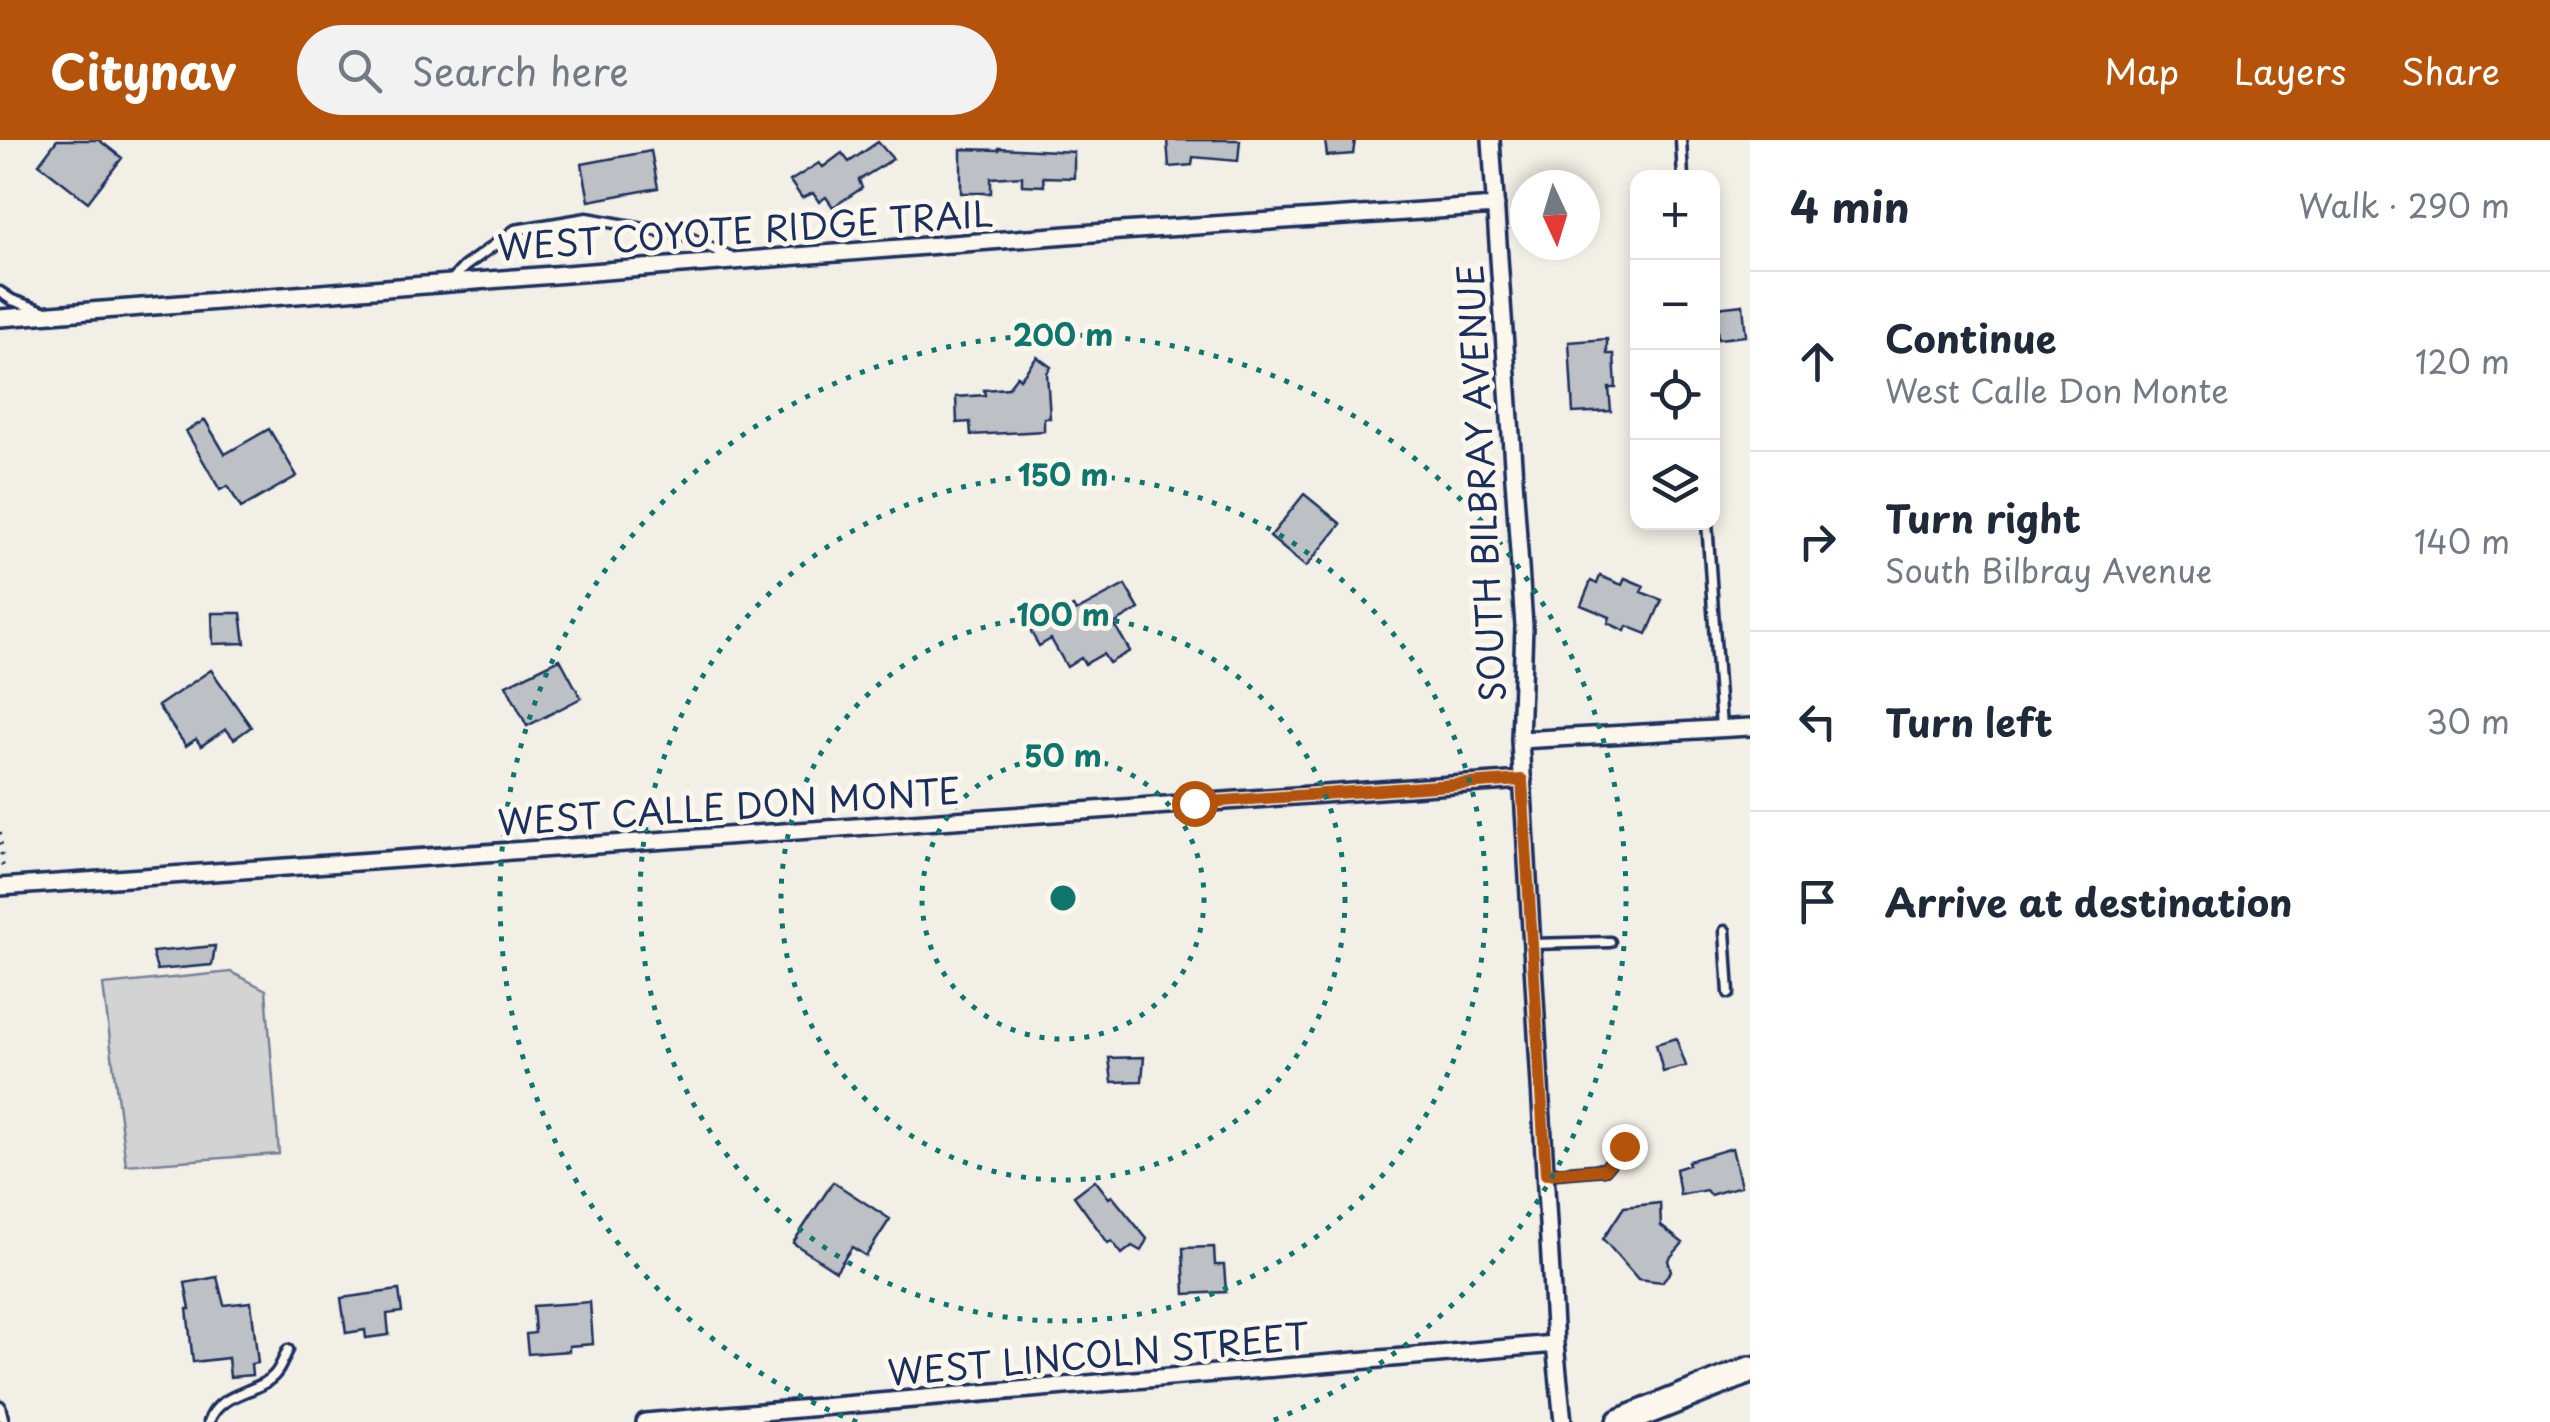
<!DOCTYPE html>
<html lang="en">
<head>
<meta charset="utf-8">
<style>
  :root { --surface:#fff; --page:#f2f2f3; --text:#1f2937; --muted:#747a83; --line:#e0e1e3; --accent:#b45309 }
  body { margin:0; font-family:"Playpen Sans",sans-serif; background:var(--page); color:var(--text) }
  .controls { position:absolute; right:30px; top:30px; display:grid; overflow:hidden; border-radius:20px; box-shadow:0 5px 15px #0003 }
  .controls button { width:90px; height:90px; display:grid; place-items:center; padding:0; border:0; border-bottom:2px solid var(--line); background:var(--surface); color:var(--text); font:50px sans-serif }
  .compass { position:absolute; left:1510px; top:30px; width:90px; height:90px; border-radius:50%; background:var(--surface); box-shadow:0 5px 15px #0003; rotate:176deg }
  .stop { position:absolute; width:30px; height:30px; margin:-22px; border:8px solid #b45309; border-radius:50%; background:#fff }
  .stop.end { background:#b45309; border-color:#fff; box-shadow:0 2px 10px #0008 }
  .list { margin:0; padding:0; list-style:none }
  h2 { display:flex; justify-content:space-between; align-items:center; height:130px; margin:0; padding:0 40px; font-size:42px }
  h2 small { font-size:32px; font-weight:400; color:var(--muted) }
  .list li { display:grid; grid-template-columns:65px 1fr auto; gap:30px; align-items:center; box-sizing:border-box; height:180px; padding:0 40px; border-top:2px solid var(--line) }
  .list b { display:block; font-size:38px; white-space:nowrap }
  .list p { margin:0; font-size:32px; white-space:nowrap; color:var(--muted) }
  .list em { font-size:32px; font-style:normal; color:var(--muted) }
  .icon { flex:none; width:55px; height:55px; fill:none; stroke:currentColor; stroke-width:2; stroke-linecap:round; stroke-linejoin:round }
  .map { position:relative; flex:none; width:1750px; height:1282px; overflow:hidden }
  header { display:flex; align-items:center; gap:60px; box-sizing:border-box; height:140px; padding:0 50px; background:var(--accent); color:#fff }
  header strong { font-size:48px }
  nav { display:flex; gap:55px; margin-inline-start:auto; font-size:35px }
  .search { width:700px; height:90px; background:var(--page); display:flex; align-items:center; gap:25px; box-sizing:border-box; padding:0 35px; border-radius:55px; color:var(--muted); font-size:38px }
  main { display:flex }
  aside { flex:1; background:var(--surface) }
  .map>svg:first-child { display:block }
  .green { fill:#d2d3d2; stroke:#768198; stroke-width:2.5 }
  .building { fill:#bdc0c4; stroke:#1b2f5e; stroke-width:2.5 }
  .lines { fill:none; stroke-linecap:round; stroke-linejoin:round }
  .service-casing { stroke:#1b2f5e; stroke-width:15 }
  .minor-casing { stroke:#1b2f5e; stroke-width:22 }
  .primary-casing { stroke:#1b2f5e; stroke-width:32 }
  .path { stroke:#1b2f5e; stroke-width:4; stroke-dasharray:2.5 8; stroke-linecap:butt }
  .service { stroke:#fbf7ec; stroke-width:8 }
  .minor { stroke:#fbf7ec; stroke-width:15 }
  .primary { stroke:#fbf7ec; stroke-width:25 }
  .route { stroke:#b45309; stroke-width:12 }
  .ring { fill:none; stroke:#0f766e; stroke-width:5; stroke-dasharray:5 10 }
  .labels { text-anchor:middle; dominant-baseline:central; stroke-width:10; stroke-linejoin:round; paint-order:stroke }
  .street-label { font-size:35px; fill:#1b2f5e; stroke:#fbf7ec }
  .centre { fill:#0f766e; stroke:#fbf7ec; stroke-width:5 }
  .ring-label { font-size:30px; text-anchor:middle; font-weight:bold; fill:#0f766e; stroke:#fbf7ec; stroke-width:10; stroke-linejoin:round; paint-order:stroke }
</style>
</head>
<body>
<header>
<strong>Citynav</strong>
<div class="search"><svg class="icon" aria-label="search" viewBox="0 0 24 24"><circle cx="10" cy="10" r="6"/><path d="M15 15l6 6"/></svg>Search here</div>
<nav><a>Map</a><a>Layers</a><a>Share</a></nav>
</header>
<main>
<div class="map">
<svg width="1750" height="1282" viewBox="0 0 1750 1282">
  <rect width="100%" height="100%" fill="#f2efe6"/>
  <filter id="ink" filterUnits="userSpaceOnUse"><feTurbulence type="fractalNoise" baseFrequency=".01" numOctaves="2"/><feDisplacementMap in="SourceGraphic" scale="20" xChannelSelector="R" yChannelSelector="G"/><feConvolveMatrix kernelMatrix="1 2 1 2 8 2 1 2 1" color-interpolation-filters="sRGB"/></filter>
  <g filter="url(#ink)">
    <path class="green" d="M231 832 266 850 279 1014 126 1025 103 845Z"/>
    <path class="building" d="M57 0H99L122 18 88 62 39 24Z
      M1167 0H1240L1238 21 1193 17 1192 25 1169 27Z
      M1325 0H1355L1353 14 1327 16Z
      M878 2 893 19 859 40 862 48 833 67 826 57 819 62 813 53 802 58 790 41 819 23 823 27 842 13 849 22Z
      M999 8 1074 12V38L1043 37 1044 46 1022 45V36L991 38V53H961V9L999 10Z
      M651 11 658 48 589 61 582 24Z
      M1743 165 1746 196 1718 199 1715 168Z
      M1607 199V214H1614L1616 248H1609L1611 271 1573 273 1569 202Z
      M1037 217 1051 227 1047 233 1050 278H1044V291L971 295 970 282 957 283 956 257 985 255 984 250 1008 248 1017 236 1020 239Z
      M205 280 225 314 269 289 297 336 241 368 228 346 220 350 186 291Z
      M1304 354 1341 384 1306 427 1270 397Z
      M1600 436 1622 445 1625 438 1644 446 1641 452 1662 460 1647 494 1627 486 1625 491 1608 483 1610 477 1581 465 1591 441 1597 444Z
      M1125 445 1139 469 1114 484 1130 511 1109 523 1103 514 1085 524 1081 518 1067 527 1051 499 1039 506 1031 492 1073 467 1076 471Z
      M212 473H241L245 503 213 504Z
      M560 519 581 558 527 586 506 545Z
      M211 530 251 587 234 599 226 589 201 606 196 599 186 606 158 566Z
      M215 806 212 825 157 830 152 812Z
      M1676 898 1686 926 1663 932 1656 904Z
      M1144 917 1142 941 1112 942 1109 918Z
      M1732 1008 1741 1046 1710 1055 1706 1050 1680 1055 1676 1029 1689 1025 1688 1021Z
      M1095 1040 1109 1058 1112 1056 1147 1099 1141 1111 1132 1106 1122 1114 1112 1101 1108 1103 1074 1056Z
      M833 1042 890 1079 866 1116 852 1107 836 1131 793 1103Z
      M1660 1063 1661 1086 1683 1103 1668 1120 1671 1131 1662 1142 1638 1139 1603 1099 1624 1067Z
      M1214 1107 1215 1125H1224L1226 1152 1185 1154 1183 1108Z
      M217 1137 224 1165 251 1162 258 1223 251 1224 252 1235 230 1237 228 1218 193 1222 187 1169H190L185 1143Z
      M399 1150 402 1172 387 1174 389 1195 366 1198 365 1190 346 1193 341 1158Z
      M590 1162 593 1204 569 1206V1211L528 1214 526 1194 535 1193 533 1166Z"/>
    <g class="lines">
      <defs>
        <path id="service" d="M1681 0 1683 38
          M452 140 464 127 515 90 587 78 683 95 733 118
          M0 152 12 160 41 170
          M1707 382 1721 588
          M1725 791 1729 853
          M1532 804 1610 802
          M1545 1034 1605 1029 1624 1006
          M0 1266 4 1282
          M209 1282C219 1251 260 1254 276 1233 281 1227 284 1217 288 1210"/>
        <path id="minor" d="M1491 0 1524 486 1520 600 1555 1204 1563 1282
          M0 178 1106 92 1496 66
          M1520 600 1750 587
          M0 747 1523 640
          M645 1282 1555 1204"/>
        <path id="primary" d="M1620 1282 1750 1230"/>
      </defs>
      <use href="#service" class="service-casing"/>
      <use href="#minor" class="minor-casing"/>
      <use href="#primary" class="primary-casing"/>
      <path class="path" d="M0 692 3 732"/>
      <use href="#service" class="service"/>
      <use href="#minor" class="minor"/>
      <use href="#primary" class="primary"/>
    </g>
  </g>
  <g class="lines" filter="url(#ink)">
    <path class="route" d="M1194 663 1522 640 1546 1034 1605 1029 1624 1006"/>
  </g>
  <g class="ring">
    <circle cx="1063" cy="758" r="141"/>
    <circle cx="1063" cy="758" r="282"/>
    <circle cx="1063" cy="758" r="423"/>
    <path d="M857 1282A563 563 0 1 1 1269 1282"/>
  </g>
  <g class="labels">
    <g class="street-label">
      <text transform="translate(745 89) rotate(-4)">WEST COYOTE RIDGE TRAIL</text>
      <text transform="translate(1480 343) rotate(-93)">SOUTH BILBRAY AVENUE</text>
      <text transform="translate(729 665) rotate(-4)">WEST CALLE DON MONTE</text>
      <text transform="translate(1098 1213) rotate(-5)">WEST LINCOLN STREET</text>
    </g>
  </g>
  <circle cx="1063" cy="758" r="15" class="centre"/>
  <g class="ring-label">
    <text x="1063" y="206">200 m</text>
    <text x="1063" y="346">150 m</text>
    <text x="1063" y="486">100 m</text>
    <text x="1063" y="627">50 m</text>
  </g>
</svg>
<div class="controls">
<button>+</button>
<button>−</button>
<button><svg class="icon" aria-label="locate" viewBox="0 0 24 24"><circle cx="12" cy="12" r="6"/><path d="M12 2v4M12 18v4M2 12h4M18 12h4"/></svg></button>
<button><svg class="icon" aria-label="layers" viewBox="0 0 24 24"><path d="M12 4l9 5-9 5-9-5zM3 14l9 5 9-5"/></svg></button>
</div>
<svg class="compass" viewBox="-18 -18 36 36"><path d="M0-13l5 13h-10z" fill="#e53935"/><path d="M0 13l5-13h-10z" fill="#747a83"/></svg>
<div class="stop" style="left:1194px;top:663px"></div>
<div class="stop end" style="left:1624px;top:1006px"></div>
</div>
<aside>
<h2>4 min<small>Walk · 290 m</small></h2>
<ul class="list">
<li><svg class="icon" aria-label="ahead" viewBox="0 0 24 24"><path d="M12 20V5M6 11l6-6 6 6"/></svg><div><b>Continue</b><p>West Calle Don Monte</p></div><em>120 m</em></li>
<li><svg class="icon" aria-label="right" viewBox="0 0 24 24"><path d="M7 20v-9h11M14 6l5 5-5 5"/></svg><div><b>Turn right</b><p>South Bilbray Avenue</p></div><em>140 m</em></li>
<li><svg class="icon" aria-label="left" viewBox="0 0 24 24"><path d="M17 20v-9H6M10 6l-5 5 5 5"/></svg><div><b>Turn left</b></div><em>30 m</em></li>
<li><svg class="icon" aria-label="arrive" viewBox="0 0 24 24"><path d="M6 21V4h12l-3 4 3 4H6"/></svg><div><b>Arrive at destination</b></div></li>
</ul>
</aside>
</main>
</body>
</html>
